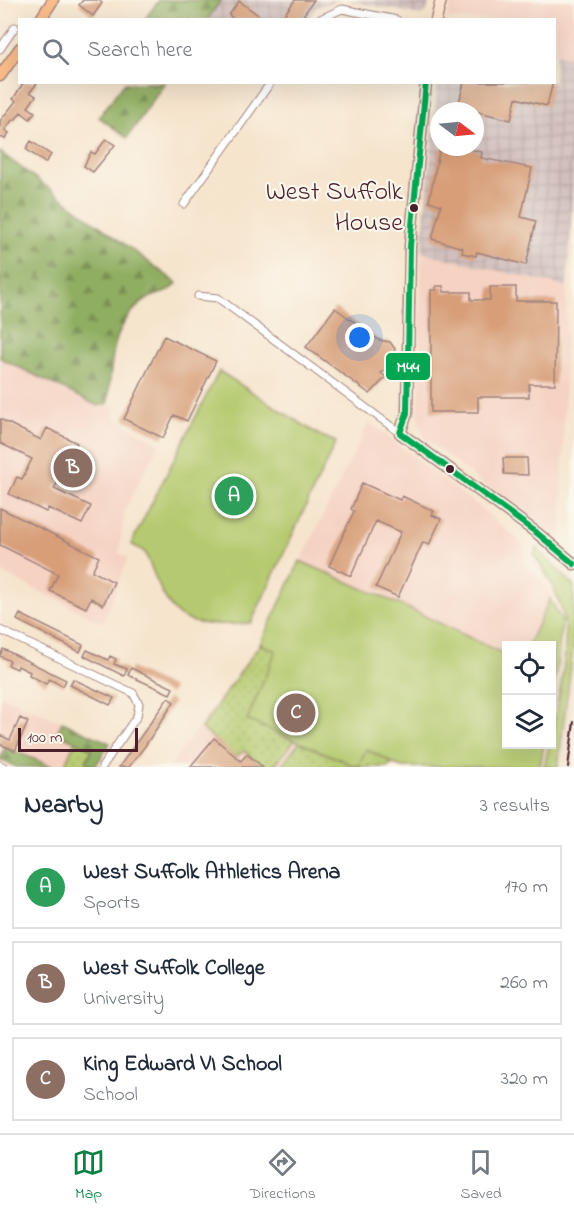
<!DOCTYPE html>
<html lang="en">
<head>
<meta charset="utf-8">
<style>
  :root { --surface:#fff; --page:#f2f2f3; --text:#1f2937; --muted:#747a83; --line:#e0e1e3; --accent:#0b8043 }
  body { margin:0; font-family:"Indie Flower",sans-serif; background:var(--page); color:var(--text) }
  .controls { position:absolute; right:18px; bottom:18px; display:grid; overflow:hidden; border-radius:0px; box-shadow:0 6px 24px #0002 }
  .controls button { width:54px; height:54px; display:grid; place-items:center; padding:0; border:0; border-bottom:2px solid var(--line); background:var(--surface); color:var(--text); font:30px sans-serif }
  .compass { position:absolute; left:430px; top:102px; width:54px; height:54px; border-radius:50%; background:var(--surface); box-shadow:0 6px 24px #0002; rotate:106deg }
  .scale { position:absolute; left:18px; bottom:15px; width:120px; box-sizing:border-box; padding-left:6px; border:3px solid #4a1f2b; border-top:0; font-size:16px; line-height:21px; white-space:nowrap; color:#4a1f2b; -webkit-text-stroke:4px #fbf7ec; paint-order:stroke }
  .you { position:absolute; left:360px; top:338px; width:21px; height:21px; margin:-15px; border:4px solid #fff; border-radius:50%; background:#1a73e8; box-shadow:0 0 0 9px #1a73e833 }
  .badge { display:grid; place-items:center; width:39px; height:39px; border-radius:50%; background:var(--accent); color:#fff; font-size:20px; font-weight:700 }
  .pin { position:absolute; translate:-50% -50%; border:3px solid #fff; box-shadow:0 2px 6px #0006 }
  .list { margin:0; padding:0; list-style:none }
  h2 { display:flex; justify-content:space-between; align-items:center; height:78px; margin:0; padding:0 24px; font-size:26px }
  h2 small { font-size:20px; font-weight:400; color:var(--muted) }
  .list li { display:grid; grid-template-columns:39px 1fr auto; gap:18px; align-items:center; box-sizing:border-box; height:84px; margin:0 12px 12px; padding:0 12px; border:2px solid var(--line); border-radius:0px }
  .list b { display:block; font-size:22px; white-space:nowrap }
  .list p { margin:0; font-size:20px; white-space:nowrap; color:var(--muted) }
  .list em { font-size:20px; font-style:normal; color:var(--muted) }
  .icon { flex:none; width:33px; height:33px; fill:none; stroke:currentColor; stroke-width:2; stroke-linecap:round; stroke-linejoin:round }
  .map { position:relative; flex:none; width:574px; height:767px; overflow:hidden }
  .search { position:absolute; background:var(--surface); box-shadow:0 6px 24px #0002; left:18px; right:18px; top:18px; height:66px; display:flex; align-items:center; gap:15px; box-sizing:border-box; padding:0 21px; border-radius:0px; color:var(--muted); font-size:22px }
  .sheet { height:366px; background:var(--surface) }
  nav { display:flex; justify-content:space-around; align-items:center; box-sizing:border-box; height:84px; border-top:2px solid var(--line); background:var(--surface); font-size:16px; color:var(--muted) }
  nav a { display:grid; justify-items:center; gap:3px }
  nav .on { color:var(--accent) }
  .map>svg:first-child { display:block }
  .built { fill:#f5d2c2 }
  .industrial { fill:url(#industrial-grid); fill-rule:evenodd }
  .grass { fill:url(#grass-dots); stroke:#80744d; stroke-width:1.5 }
  .forest { fill:url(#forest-firs); stroke:#6d6646; stroke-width:1.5 }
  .green { fill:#b5ca6f; stroke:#80744d; stroke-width:1.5 }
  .building { fill:#d79e78 }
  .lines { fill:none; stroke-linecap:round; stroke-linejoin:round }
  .street-casing { stroke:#a0827c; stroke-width:9 }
  .secondary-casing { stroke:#a0827c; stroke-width:13 }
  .primary-casing { stroke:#a0827c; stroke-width:13 }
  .street { stroke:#fff; stroke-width:7 }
  .secondary { stroke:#fde4d0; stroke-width:10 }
  .primary { stroke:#f9bc8a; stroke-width:10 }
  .rail { stroke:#4a1f2b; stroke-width:2 }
  .bus-1-casing { stroke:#fbf7ec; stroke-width:10 }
  .bus-1 { stroke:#00a651; stroke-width:6 }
  .bus-dot { fill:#4a1f2b; stroke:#fbf7ec; stroke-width:2 }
  .labels { text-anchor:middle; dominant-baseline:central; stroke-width:4.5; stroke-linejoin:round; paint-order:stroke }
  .bus-label { font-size:26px; fill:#4a1f2b; stroke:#fbf7ec; text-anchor:end }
  .line-badge { stroke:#fbf7ec; stroke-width:2 }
  .badge-label { font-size:16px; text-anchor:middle; font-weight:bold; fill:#fff }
</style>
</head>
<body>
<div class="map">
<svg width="574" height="767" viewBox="0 0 574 767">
  <defs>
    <pattern id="industrial-grid" width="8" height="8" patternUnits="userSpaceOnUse" patternTransform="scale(1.5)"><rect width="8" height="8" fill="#d1bfbd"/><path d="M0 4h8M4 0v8" fill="none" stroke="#b5a4a3"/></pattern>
    <pattern id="grass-dots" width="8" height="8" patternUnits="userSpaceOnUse" patternTransform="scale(1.5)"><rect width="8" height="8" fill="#b5ca6f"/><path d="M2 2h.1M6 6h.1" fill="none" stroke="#9dad60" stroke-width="1.8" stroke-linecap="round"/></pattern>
    <pattern id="forest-firs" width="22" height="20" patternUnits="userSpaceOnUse" patternTransform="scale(1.5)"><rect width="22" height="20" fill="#90ae62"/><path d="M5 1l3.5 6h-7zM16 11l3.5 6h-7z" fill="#788d51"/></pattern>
  </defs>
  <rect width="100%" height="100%" fill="#fbf7ec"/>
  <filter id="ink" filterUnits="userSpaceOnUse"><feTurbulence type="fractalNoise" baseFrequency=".0167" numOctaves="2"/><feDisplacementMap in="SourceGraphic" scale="12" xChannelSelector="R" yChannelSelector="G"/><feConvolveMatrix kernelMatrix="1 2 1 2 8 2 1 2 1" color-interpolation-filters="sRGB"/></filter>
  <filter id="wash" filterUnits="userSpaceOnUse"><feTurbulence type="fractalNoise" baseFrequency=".008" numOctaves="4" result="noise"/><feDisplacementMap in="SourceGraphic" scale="24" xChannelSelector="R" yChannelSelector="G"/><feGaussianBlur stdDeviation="1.35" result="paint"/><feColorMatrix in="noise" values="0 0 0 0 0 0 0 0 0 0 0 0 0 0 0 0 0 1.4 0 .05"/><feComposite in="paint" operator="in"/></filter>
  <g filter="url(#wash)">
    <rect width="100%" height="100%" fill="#f6e4cc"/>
    <path class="built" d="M452 0H574V58L555 54 554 20 447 19Z
      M421 252 567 287 561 546 426 439 419 425V410Z
      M0 358 103 409 116 406 115 419 160 443 125 509 119 553 128 558 103 623 0 572Z
      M369 422 483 510 522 543 525 562 548 590 562 621 552 707V646H506V744L544 745 540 767H169L260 644Z
      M0 695 110 743 95 767H17L0 760Z"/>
    <path class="industrial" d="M221 0H341L317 7 307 19 208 20Z
      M346 0H430L427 11 421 15Z
      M555 54 574 58V173L567 287 421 252 438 83 554 82ZM439 111H475V147H439Z"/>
    <path class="grass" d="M260 644 277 651 247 720 295 740 273 767H263L244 751 236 757 201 728Z
      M75 741 92 749 86 763 93 767H64Z
      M300 742 358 767 366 749 392 762 388 767H280Z"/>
    <path class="forest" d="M159 0H221L208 19H145Z
      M124 83H165L127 138 99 117Z
      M0 152 177 283C170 294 157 293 146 300 110 323 111 366 108 404L98 406 0 358Z
      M62 722 110 743 95 767 86 763 92 749 57 733Z
      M5 747 53 767H17L0 760Z"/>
    <path class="green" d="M219 371 319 435 336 442 251 623C175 628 173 622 145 552L131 544Z
      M537 548 574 586 573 650 558 767H544L549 745 552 744C552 724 557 705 561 685 571 629 566 601 534 555Z
      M300 561 412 610 506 655V744L544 745 540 767H401L366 749 358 767 247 720 276 651 260 644Z
      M550 599 562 621 552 707V646L528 645Z"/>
    <g id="blocks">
      <path class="building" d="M83 0H99L102 3 93 16 79 5Z
        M295 0H314L300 20H290L284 15Z
        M239 1 265 20H235L229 15Z
        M24 82H38L30 92 36 96 28 107 35 112 30 119 21 112 15 120 13 119 5 130 9 133 5 139 0 137V121L16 101 13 99Z
        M464 82H553L547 106 516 98 511 120 458 107Z
        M106 139 115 145 93 172 84 166 91 152 95 154Z
        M31 141 51 155 45 163 26 149Z
        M440 147H461L482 152 481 158 532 168 521 217 536 221 526 265 477 252 476 256 462 253 463 248 432 239 441 205 429 201Z
        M436 286H443L444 292H471V300H490V287H516V301H556L555 384H529V397H478V412H431V290H436Z
        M335 308 379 340 390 342 395 349 392 366 381 373 386 377 370 394 306 347Z
        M164 336 216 361 187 421 174 415 163 438 124 419Z
        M0 419 41 440 47 428 77 443 73 450 82 455 71 478 62 474 54 489 91 506 82 524 48 508 46 512 9 494 17 477 22 479 32 459 0 443Z
        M503 458H527L528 475 504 474Z
        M362 483 400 500 402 496 434 511 432 515 441 519 429 545 423 542 398 597 376 587 401 532 376 521 351 576 329 566 354 511 351 509Z
        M0 508 99 557 92 571 114 582 103 605 91 598 86 608 50 591 58 574 0 545Z
        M20 614 83 645 80 652 17 620Z
        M3 649 66 680 63 686 49 679 46 684 29 675 30 672 18 666 17 669 8 665 10 661 0 656Z
        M87 650 108 660 110 656 116 659 114 664 127 669 124 676 84 656Z
        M131 668 173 688 170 694 128 675Z
        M73 679 114 698 110 705 70 685Z
        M168 698 174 702 145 746 129 767H119Z
        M20 718 28 722 15 751 0 744V735L10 740Z
        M214 738 241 761 247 754 263 767H190Z"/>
    </g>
  </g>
  <g filter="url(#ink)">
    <use href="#blocks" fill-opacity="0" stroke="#a0827c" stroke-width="1.5"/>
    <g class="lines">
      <defs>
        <path id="street" d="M318 20 342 9 397 20
          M0 49 15 27
          M184 204 271 82
          M198 296 218 298 400 433
          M0 630 133 693 139 704 137 716 102 767
          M0 765 4 767"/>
        <path id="secondary" d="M436 20 441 0
          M426 82 410 246 407 413 400 433 537 533 574 564"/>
        <path id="primary" d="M40 20 53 0
          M0 76 20 48"/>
      </defs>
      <use href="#street" class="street-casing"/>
      <use href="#secondary" class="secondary-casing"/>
      <use href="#primary" class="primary-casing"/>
      <use href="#street" class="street"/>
      <use href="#secondary" class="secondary"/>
      <use href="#primary" class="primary"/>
      <path class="rail" d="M568 767 574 722"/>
      <defs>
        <path id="bus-1" d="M426 82 410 246 407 413 400 433 537 533 574 564"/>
      </defs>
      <use href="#bus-1" class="bus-1-casing"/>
      <use href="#bus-1" class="bus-1"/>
    </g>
  </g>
  <g class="bus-dot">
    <circle cx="414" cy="208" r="5"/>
    <circle cx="450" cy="469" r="5"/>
  </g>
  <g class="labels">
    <g class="bus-label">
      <text x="403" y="193">West Suffolk<tspan x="403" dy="31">House</tspan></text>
    </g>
  </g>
  <rect class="line-badge" x="385" y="352" width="46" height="29" rx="6" fill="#00a651"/>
  <g class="badge-label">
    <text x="408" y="372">M44</text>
  </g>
</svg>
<div class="controls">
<button><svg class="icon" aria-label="locate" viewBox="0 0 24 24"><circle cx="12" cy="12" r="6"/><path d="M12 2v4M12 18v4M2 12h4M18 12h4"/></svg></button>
<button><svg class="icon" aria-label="layers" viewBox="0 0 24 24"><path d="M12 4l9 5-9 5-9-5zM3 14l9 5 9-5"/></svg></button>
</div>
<svg class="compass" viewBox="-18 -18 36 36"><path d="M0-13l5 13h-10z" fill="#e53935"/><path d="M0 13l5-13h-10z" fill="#747a83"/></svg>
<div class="scale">100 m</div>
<div class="you"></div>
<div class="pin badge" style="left:234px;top:496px;background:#2e9e5b">A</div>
<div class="pin badge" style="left:73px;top:468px;background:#8d6e63">B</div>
<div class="pin badge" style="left:296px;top:713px;background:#8d6e63">C</div>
<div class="search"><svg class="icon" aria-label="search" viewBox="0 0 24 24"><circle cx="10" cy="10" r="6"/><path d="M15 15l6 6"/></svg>Search here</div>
</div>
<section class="sheet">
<h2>Nearby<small>3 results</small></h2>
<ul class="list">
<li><span class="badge" style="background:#2e9e5b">A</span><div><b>West Suffolk Athletics Arena</b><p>Sports</p></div><em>170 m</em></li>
<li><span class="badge" style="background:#8d6e63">B</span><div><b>West Suffolk College</b><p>University</p></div><em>260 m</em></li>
<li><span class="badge" style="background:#8d6e63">C</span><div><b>King Edward VI School</b><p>School</p></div><em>320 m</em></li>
</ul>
</section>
<nav>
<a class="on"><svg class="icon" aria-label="map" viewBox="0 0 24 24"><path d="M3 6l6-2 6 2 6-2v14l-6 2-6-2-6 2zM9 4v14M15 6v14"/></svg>Map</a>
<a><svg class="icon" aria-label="directions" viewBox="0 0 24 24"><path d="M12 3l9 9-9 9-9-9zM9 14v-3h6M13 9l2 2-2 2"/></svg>Directions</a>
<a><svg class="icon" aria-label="saved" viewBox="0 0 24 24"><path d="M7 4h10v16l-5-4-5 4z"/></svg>Saved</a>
</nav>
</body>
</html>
